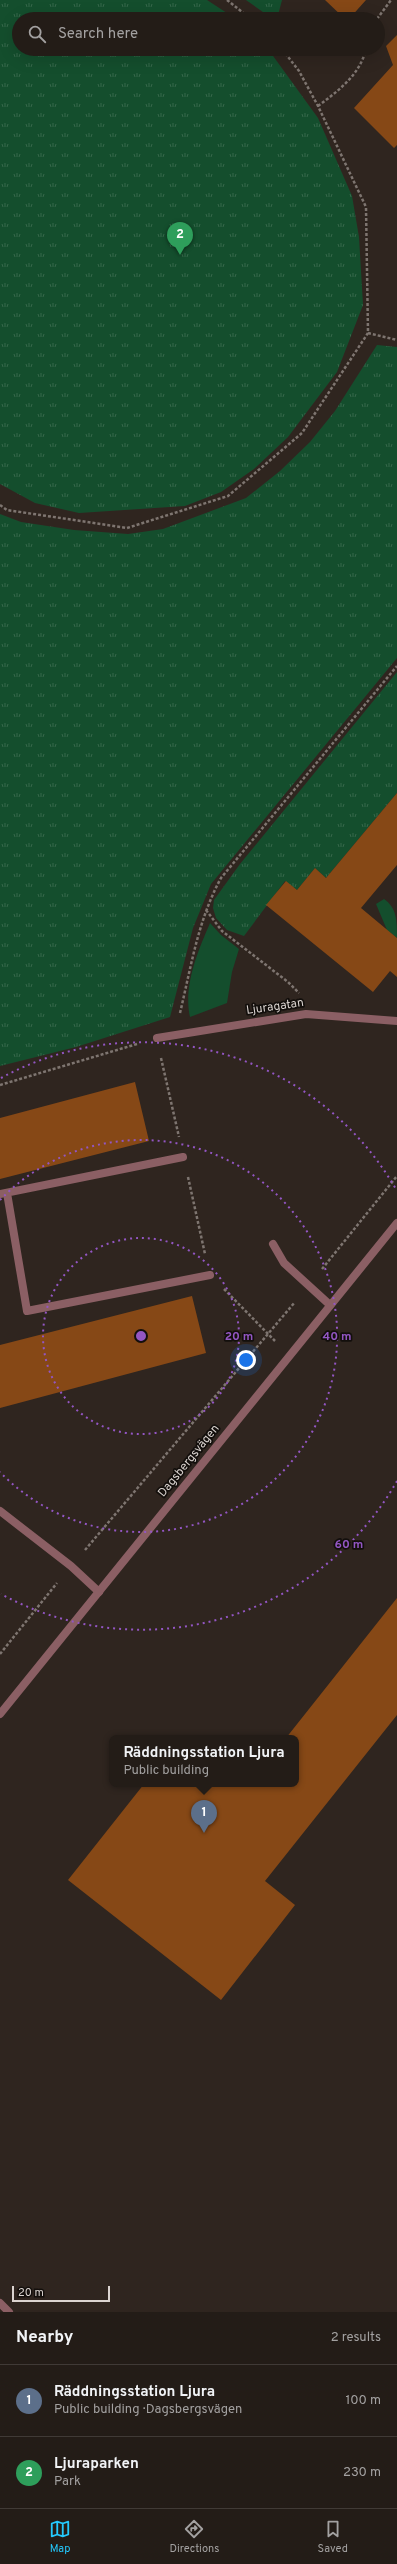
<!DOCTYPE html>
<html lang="en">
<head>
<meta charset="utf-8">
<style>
  :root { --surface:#231c17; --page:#2b2520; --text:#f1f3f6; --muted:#a3a1a1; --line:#403a36; --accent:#24c9fe }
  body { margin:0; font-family:Overpass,sans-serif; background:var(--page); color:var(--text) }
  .scale { position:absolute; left:12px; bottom:10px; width:98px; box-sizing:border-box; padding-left:4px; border:2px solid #dbd4d0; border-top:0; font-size:11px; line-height:14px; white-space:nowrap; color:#dbd4d0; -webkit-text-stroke:3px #130f0c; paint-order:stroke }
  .you { position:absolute; left:246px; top:1360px; width:14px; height:14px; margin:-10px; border:3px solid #fff; border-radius:50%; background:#1a73e8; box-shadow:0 0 0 6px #1a73e833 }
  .badge { display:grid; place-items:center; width:26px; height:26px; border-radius:50%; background:var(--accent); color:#fff; font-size:13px; font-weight:700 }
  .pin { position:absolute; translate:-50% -33px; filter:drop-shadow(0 1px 2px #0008) }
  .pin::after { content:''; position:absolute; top:21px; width:14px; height:12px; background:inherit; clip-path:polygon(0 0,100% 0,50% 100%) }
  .popup { position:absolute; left:109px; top:1735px; width:190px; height:52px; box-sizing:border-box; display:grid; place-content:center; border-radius:8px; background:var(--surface); filter:drop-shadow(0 1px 3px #0005); font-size:13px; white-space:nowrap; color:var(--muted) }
  .popup b { font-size:15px; color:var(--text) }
  .popup::after { content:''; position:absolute; left:50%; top:100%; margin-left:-8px; border:8px solid transparent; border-top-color:var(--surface) }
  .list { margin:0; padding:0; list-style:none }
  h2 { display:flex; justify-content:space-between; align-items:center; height:52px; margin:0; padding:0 16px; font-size:17px }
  h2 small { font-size:13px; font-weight:400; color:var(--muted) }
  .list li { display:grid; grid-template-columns:26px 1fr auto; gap:12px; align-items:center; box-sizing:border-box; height:72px; padding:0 16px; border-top:1px solid var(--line) }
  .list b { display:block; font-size:15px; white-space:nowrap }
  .list p { margin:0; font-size:13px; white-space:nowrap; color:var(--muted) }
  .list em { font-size:13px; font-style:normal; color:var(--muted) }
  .icon { flex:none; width:22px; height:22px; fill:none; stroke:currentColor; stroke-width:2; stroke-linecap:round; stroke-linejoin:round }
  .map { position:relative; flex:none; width:397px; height:2312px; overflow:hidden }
  .search { position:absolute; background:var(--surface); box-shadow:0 4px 16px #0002; left:12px; right:12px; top:12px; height:44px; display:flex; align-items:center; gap:10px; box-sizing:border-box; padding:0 14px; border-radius:22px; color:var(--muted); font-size:15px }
  .sheet { height:196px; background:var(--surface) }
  nav { display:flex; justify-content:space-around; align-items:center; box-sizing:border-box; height:56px; border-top:1px solid var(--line); background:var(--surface); font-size:11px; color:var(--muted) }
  nav a { display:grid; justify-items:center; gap:2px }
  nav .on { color:var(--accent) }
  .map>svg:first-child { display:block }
  .grass { fill:#144e2d }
  .park { fill:url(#park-tufts) }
  .building { fill:#864816 }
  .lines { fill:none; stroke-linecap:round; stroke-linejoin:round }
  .path { stroke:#7e7570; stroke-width:2.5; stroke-dasharray:3 2; stroke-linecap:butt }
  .service { stroke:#8b5f64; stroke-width:8 }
  .tertiary { stroke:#8b5f64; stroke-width:8 }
  .ring { fill:none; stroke:#9356c3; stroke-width:2; stroke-dasharray:2 4 }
  .labels { text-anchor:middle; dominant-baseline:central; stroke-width:3.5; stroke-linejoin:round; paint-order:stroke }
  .street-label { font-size:12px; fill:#dbd4d0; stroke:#130f0c }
  .centre { fill:#9356c3; stroke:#130f0c; stroke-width:2 }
  .ring-label { font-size:12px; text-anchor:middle; font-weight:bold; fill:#9356c3; stroke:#130f0c; stroke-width:3.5; stroke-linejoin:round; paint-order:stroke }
</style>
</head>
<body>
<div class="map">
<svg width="397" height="2312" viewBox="0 0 397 2312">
  <defs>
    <pattern id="park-tufts" width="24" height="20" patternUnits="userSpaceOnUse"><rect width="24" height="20" fill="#144e2d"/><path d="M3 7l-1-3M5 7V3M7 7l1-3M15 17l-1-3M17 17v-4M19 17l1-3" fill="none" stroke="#36674a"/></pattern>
  </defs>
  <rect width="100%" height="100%" fill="#2f251f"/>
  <path class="grass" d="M384 899C397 908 397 921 397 938L387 930 376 904Z
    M210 923 221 935 239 949 232 972 227 1003 190 1017C183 986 198 951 210 923Z"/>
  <path class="park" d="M0 0H207L236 19H19V49H268L318 118 352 196 359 237 363 305 337 372 288 437 254 469 221 492 185 506 79 513 35 503 0 484Z
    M246 0H282L277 19H273Z
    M377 345 397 347V658L211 884 193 928 170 1017 76 1047 0 1066V514L21 522 74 530 128 534 163 529 246 498 280 471 310 442 335 411Z
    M397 672V793L326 878 315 868 297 890 285 881 244 936 227 930 216 918 213 908 214 900 240 864Z"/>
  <path class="building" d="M325 0H366L349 19H345Z
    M397 35V145L394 148 354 108 393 65 386 46Z
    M397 793V865L361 908 397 938V977L390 971 373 992 266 905 286 881 297 890 315 868 326 878Z
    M135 1082 149 1141 0 1179V1118Z
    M192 1296 206 1353 0 1408V1345Z
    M397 1598V1715L265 1881 295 1905 221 2000 68 1880 144 1784H244L248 1787 250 1784H296V1738H286Z"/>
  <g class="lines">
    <path class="path" d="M227 0 251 19
      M377 19 391 0
      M318 106C338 91 360 75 366 49
      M368 333 397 340
      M0 505 7 510 127 528 228 496 302 433 368 333 366 207 318 106 299 71 282 49
      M206 910 222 931 288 982 299 993
      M180 1013C191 967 198 920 221 878L397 666
      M161 1058 179 1137
      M0 1085 137 1044
      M188 1177 205 1254
      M322 1269 397 1176
      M224 1289 275 1341
      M85 1550 295 1302
      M0 1654 57 1583"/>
    <path class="service" d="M157 1038 306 1014 397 1021
      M7 1193 27 1311 210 1275
      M0 1194 183 1157
      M273 1244 284 1263 330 1305
      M0 1511 71 1566 99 1592"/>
    <path class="tertiary" d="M0 1714 397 1223
      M0 2303 9 2312"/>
  </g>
  <g class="ring">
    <circle cx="141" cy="1336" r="98"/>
    <path d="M0 1200A196 196 0 1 1 0 1472"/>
    <path d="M397 1481A294 294 0 0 1 1 1594M1 1078A294 294 0 0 1 397 1191"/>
  </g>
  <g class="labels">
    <g class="street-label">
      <text transform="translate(275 1007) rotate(-8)">Ljuragatan</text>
      <text transform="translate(189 1461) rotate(-51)">Dagsbergsvägen</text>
    </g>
  </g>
  <circle cx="141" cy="1336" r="6" class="centre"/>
  <g class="ring-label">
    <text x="239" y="1340">20 m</text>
    <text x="337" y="1340">40 m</text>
    <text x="349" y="1548">60 m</text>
  </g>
</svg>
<div class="scale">20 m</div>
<div class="you"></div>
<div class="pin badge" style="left:204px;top:1833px;background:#5c6f8a">1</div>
<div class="popup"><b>Räddningsstation Ljura</b>Public building</div>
<div class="pin badge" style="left:180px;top:255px;background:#2e9e5b">2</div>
<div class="search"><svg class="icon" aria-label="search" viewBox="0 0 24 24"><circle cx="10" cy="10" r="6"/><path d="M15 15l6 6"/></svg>Search here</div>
</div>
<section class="sheet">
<h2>Nearby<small>2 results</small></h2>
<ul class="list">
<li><span class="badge" style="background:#5c6f8a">1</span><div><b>Räddningsstation Ljura</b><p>Public building · Dagsbergsvägen</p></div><em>100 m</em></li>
<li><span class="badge" style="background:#2e9e5b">2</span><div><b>Ljuraparken</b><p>Park</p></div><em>230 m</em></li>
</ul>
</section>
<nav>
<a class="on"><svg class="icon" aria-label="map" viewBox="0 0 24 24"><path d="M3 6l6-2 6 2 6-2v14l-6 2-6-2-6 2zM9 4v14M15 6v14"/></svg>Map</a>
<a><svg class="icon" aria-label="directions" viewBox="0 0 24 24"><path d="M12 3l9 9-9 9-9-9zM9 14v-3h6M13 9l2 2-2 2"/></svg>Directions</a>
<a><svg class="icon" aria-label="saved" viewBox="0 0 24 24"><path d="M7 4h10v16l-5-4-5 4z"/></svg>Saved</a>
</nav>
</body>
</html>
